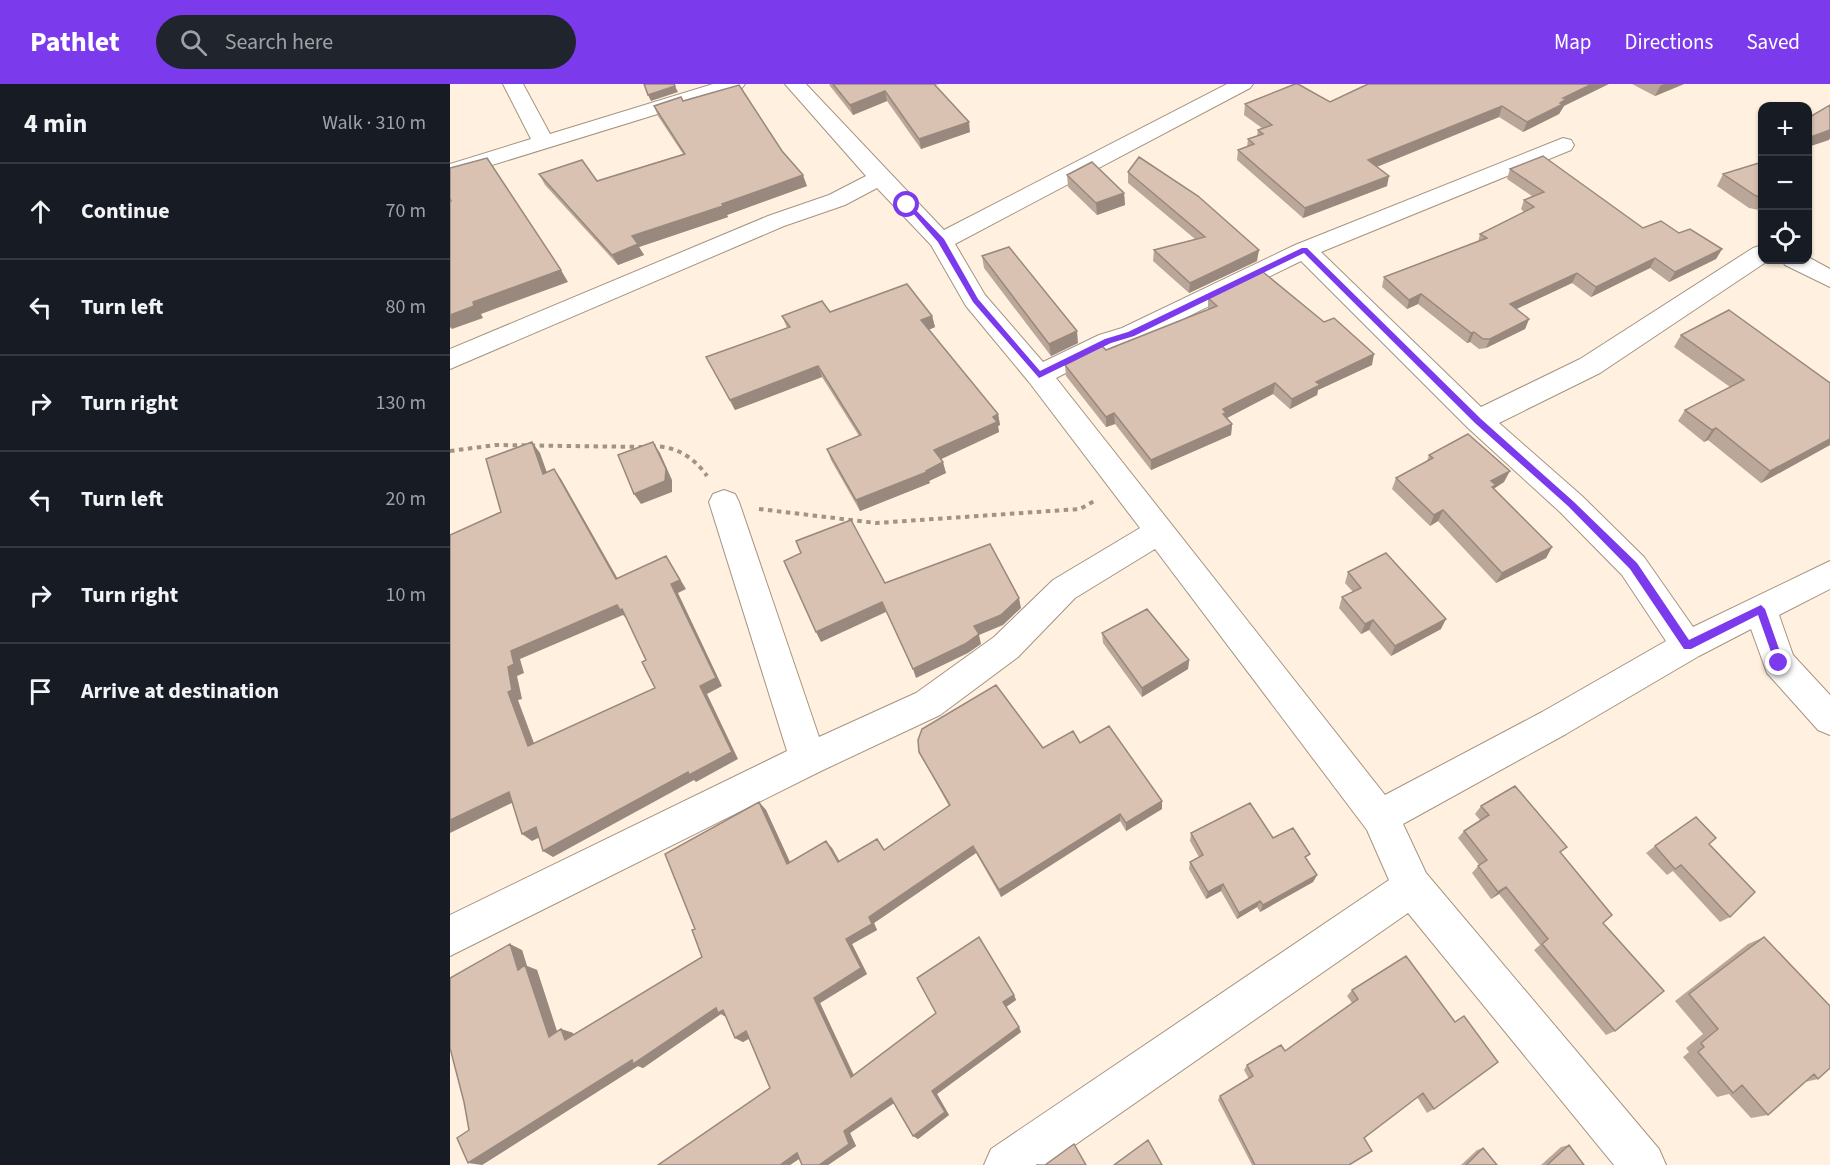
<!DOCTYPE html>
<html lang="en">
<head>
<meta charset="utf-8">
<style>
  :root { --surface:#171b24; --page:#20242c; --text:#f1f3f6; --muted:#9ea1a6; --line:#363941; --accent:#7c3aed }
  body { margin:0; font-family:"Source Sans 3",sans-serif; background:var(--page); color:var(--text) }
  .controls { position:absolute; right:18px; top:18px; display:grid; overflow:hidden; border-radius:12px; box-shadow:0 2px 4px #0004 }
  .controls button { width:54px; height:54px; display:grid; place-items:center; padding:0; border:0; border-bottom:2px solid var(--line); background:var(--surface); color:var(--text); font:30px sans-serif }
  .stop { position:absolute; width:18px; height:18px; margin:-14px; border:4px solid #7c3aed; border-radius:50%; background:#fff }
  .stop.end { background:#7c3aed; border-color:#fff; box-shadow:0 2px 6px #0008 }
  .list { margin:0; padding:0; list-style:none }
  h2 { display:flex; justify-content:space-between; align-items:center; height:78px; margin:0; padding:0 24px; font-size:26px }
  h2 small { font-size:20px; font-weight:400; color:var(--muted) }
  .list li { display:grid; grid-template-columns:39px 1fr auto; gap:18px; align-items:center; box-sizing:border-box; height:96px; padding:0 24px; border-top:2px solid var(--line) }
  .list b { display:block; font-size:22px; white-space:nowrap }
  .list em { font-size:20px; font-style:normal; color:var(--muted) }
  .icon { flex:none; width:33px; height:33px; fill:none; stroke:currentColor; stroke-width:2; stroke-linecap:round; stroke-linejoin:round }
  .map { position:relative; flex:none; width:1380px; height:1081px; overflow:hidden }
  header { display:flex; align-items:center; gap:36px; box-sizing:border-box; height:84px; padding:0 30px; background:var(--accent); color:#fff }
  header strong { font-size:28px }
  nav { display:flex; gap:33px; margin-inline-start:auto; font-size:21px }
  .search { width:420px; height:54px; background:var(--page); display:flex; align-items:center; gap:15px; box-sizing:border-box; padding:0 21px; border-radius:33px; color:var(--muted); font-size:22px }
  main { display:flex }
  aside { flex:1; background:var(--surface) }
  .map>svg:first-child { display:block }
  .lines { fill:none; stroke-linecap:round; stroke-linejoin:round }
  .minor-casing { stroke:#a59480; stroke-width:2 }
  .path { stroke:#9f9487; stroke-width:4; stroke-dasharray:4.5 4.5; stroke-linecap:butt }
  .minor { fill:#fff; fill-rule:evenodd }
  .wall { fill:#bba799 }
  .shaded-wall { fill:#99887d }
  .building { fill:#dac2b2; stroke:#99887d; stroke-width:1.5; fill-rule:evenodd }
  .route { fill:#7c3aed }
</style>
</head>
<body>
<header>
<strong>Pathlet</strong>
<div class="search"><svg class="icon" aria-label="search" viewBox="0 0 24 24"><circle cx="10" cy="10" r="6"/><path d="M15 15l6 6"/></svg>Search here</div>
<nav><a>Map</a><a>Directions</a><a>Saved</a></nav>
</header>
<main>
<aside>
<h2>4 min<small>Walk · 310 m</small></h2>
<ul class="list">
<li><svg class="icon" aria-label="ahead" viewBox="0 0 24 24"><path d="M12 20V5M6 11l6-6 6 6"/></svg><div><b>Continue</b></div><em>70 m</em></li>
<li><svg class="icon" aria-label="left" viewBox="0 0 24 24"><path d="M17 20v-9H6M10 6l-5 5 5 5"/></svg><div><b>Turn left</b></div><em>80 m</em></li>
<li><svg class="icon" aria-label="right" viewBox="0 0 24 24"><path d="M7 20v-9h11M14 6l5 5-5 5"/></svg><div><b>Turn right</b></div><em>130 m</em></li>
<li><svg class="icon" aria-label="left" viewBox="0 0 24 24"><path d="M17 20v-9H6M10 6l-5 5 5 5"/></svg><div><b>Turn left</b></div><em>20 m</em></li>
<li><svg class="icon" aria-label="right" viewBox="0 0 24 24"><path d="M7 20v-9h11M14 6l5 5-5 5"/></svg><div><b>Turn right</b></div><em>10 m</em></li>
<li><svg class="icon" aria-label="arrive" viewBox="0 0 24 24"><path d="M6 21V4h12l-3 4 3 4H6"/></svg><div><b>Arrive at destination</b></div></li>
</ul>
</aside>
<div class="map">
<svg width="1380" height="1081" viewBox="0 0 1380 1081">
  <rect width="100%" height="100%" fill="#fff0df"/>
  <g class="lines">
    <defs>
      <path id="minor" d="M53 0H73L100 50 263 0H295L292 4 0 94V80L81 55Z
        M335 0H356L494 146 777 0H803L800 4 505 160 535 211 593 278 649 251 672 244 845 161 1113 54 1121 56 1124 61 1121 66 871 168 1031 323 1130 275 1303 164 1312 161V176H1319L1150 289 1049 339 1132 412 1194 473 1243 543 1380 477V505L1329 531 1343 571 1380 611V651L1368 646 1317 589 1301 545 1249 572 1116 650 953 740 976 789 1209 1065 1216 1081H1164L958 829 596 1081H534L541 1065 939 796 917 746 705 465 625 514 568 573 490 631 371 687 0 872V831L337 667 259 418 263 410 274 406 285 410 289 418 369 653 466 609 544 553 603 496 690 444 579 298 516 222 481 161 427 104 395 121 334 142 0 285V265L318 132 379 111 416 92ZM851 177 1018 344 1110 428 1172 491 1216 557 1092 628 935 711 606 294 667 263 690 256Z
        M1358 173 1380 185V203L1335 181 1332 176H1358Z"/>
    </defs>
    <use href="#minor" class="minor-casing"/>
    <path class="path" d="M201 362C225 362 243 372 257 392
      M0 367 46 361 194 363
      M309 425 426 439 630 425 646 416"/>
    <use href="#minor" class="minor"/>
  </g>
  <path class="wall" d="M379 0H490L485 1 520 48 471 65 437 17 403 31 380 2Z
    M1182 0H1234L1205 12Z
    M233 17 332 67 357 102 277 131 278 133 189 163 194 171 168 181 95 101 89 90 147 97 233 70 208 32 204 22Z
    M880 18 1114 22 1109 30 1073 48 1049 33 927 83 937 102 853 134 787 76 788 66 797 63 798 55 807 52 808 46 812 44 794 31 795 20Z
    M1312 78V125L1309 126 1299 124 1267 102 1273 90Z
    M1060 85 1193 144 1229 149 1272 165 1266 175 1219 198 1200 184 1141 213 1122 199 1066 225 1079 235 1075 245 1036 264 1029 265 1020 258 1017 259 968 220 957 225 932 203 934 193 1028 158 1030 150 1074 128 1071 125 1074 116 1082 112 1057 95Z
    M678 88 807 177 739 209 703 177 704 166 745 155 678 99Z
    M617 91 674 109 675 121 647 131 618 103Z
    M532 172 628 259 601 272 534 184Z
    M758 214 922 281 868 306 867 311 840 325 823 310 777 334 782 340 781 351 701 386 665 340 656 343 616 292 615 281 656 266 758 226Z
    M380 228 482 232 485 243 478 246 548 330 550 341 548 342 549 348 491 375 496 389 479 397 480 399 410 427 381 376 377 365 409 352 372 293 285 326 256 273 337 244 332 232Z
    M1231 251 1380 299V361L1311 399 1258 356 1254 358 1228 337 1235 326 1280 303 1224 263Z
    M979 371 1054 398 1044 405 1102 463 1096 474 1046 499 988 437 980 442 942 405 946 394 977 377Z
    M898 488 991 545 941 572 919 546 911 550 889 524 892 513 903 508 895 499Z
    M652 549 739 576 738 585 692 613 653 559Z
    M630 659 712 717V725L676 747 670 737 551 813 526 769 424 839 427 846 402 860 417 890 370 919 404 991 564 911 566 916 556 923 571 948 487 1010 499 1031 468 1055 463 1052 444 1019 400 1049 406 1062 378 1081H352L350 1074 340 1081H208L320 1004 299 955 293 958 285 954 276 933 271 930 193 984 188 982 32 1081 19 1046 72 866 77 882 87 886 107 947 111 945 123 949V951L252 873 245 845 309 718 316 726 340 778 382 764 389 778 434 766 499 722 469 668 593 664Z
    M1031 722 1117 763 1110 769 1153 839 1165 947 1156 951 1084 866 1090 861 1049 810 1041 815 1022 789 1029 781 1008 754 1014 747 1030 736 1025 730Z
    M741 749 823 754 857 777 867 791 863 798 810 828 807 823 787 835 771 807 756 815 739 785 740 778 749 773 740 757Z
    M1259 760 1280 833 1270 838 1223 787 1217 791 1196 769 1205 762Z
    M1314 853 1368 995 1355 998 1318 1031 1301 1034 1279 1010 1267 1013 1233 973 1239 968 1236 964 1253 950 1225 917 1298 860Z
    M902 906 984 1025 977 1029 967 1013 914 1054 899 1081H802L768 1016 770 1012 799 995 794 986 797 981 835 967 902 919 897 912Z
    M1119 1061 1134 1081H1091L1111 1063Z
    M1033 1064 1047 1081H1011L1027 1066Z"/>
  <path class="shaded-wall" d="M1142 0H1159L1114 22 1109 30 1073 48 1077 38 1113 14Z
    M1214 0H1234L1205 12 1210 2Z
    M225 2 228 8 201 17 198 11Z
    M435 7 437 17 403 31 400 21Z
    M1052 22 1049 33 916 87 918 76Z
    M519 38 520 48 471 65 469 55Z
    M1380 46V54L1379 56 1358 63V54Z
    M353 91 357 102 277 131 278 133 189 163 194 171 168 181 162 171 182 152Z
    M939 92 937 102 853 134 855 124Z
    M674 109 675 121 647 131 646 119Z
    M1272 165 1266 175 1219 198 1225 188Z
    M809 166 807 177 739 209 740 199Z
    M1205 174 1200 184 1141 213 1146 203Z
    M111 186 118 198 31 230 33 234 2 245 0 243V231L23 218Z
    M1127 189 1122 199 1056 230 1060 220Z
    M971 210 968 220 957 225 959 216Z
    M482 232 485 243 474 248 471 236Z
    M1079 235 1075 245 1036 264 1040 255Z
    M627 247 628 259 601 272 599 260Z
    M1024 248 1020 258 1017 259 1021 249Z
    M924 270 922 281 868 306 867 311 840 325 842 315 866 298Z
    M368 282 372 293 285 326 280 316Z
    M825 299 823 310 773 336V325Z
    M664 329 665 340 656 343V333Z
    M548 330 550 341 548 342 549 348 487 377 484 366Z
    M782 340 781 351 701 386V376Z
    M1266 344 1258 356 1254 358 1262 346Z
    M1380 355V361L1311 399 1320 387Z
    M82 358 90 369 101 400 93 390Z
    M203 358 210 369 222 396V408L191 420 184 410Z
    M493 378 496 389 479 397 480 399 410 427 406 416Z
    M104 385 111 395 173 504 166 495Z
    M1060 387 1054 398 1044 404 1040 412 1041 397Z
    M993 426 988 437 980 442 984 431Z
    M1102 463 1096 474 1046 499 1052 489Z
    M216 472 236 505 228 509 272 602 257 610 288 675 246 698 244 696 103 773 93 767 250 602 221 500Z
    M569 514 571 524 553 541 529 551 531 560 518 569 466 594 463 585 524 542Z
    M432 518 436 528 371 558 366 548Z
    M167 521 172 525 177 535 173 531 70 575 74 589 67 592 72 615 68 616 88 670 78 662 58 608V583L61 567Z
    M996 535 991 545 941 572 945 562Z
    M923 536 919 546 911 550 915 540Z
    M739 576 738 585 692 613V604Z
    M59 708 70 715 0 749V736Z
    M712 717V725L676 747V739Z
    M309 718 316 726 344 787 337 780Z
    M670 730V737L551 813 549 806Z
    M86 743 96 750 82 757 72 750Z
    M376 757 382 764 394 785 388 778Z
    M523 762 526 769 424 839 427 846 402 860 417 890 370 919 406 997 401 993 364 914 396 855 419 833Z
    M867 791 863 798 810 828 813 821Z
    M773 800 771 807 756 815 758 808Z
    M1056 803 1049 810 1041 815 1048 808Z
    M810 817 807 823 787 835 789 829Z
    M60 860 72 866 77 882 87 886 110 957 99 953 68 886Z
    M564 911 566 916 556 923 553 918Z
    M266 924 273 926 276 933 271 930 193 984 188 982 32 1081 18 1079Z
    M569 943 571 948 487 1010 499 1031 468 1055 463 1052 482 1007Z
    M111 945 123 949 126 960 115 956Z
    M296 947 304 951 293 958 285 954Z
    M441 1014 447 1017 400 1049 406 1062 378 1081H369L394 1047Z
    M347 1069 355 1071 340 1081H330Z"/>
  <path class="building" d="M194 0H224L225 2 198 11Z
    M383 0H484L519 38 469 55 435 7 400 21Z
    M845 0H848L880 18 918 0H1142L1113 14 1116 15 1110 19 1113 20 1077 38 1052 22 918 76 939 92 855 124 788 66 804 60 798 55 813 50 808 46 822 41 795 20Z
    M289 1 332 67 353 91 272 120 273 122 182 152 188 160 162 171 89 90 132 76 147 97 235 70 204 22 231 13 233 17Z
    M1380 21V46L1358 54V34Z
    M1093 72 1193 144 1211 137 1229 149 1240 145 1272 165 1225 188 1205 174 1146 203 1127 189 1060 220 1079 235 1040 255H1033L1024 248 1021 249 971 210 959 216 934 193 1037 154 1030 150 1084 123 1074 116 1094 108 1060 85Z
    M689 73 748 112 809 166 740 199 704 166 755 153 678 88Z
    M37 74 111 186 23 218 24 222 0 231V117H1L0 114V84Z
    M642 78 674 109 646 119 617 91Z
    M1312 78V113L1306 112 1273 90Z
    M559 163 627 247 599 260 532 172Z
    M813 188 874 238 884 234 924 270 866 298 870 301 842 315 825 299 773 325 776 329 773 330 782 340 701 376 664 329 656 333 615 281 652 262 656 266 767 222 758 214Z
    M457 200 482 232 471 236 548 330 543 333 547 338 484 366 493 378 476 387 477 388 406 416 377 365 411 351 368 282 280 316 256 273 340 243 332 232 372 217 380 228Z
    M1279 226 1380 299V355L1320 387 1266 344 1262 346 1235 326 1294 296 1231 251Z
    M1018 350 1060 387 1041 397 1046 401 1042 403 1102 463 1052 489 993 426 984 431 946 394 983 374 979 371Z
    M82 358 93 390 104 385 166 495 216 472 230 496 221 500 266 594 250 602 282 668 239 691 238 688 93 767 86 743 72 750 59 708 0 736V451L51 428 36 375ZM167 521 170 526 172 525 196 576 192 578 205 604 78 662 58 608 62 606 58 583 64 580 61 567Z
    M203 358 216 385 215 397 184 410 168 371Z
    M401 436 435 499 540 460 569 514 551 531 524 542 529 550 515 560 463 585 432 518 366 548 334 477 351 469 346 457Z
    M936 469 996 535 945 562 923 536 915 540 892 513 911 504 898 488Z
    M697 525 739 576 692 604 652 549Z
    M546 601 593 664 623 647 630 659 659 642 712 717 676 739 670 730 549 806 523 762 419 833 422 840 396 855 411 884 364 914 401 993 486 929 467 894 529 853 564 911 553 918 569 943 482 1007 495 1028 463 1052 441 1014 394 1047 399 1060 369 1081H352L347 1069 330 1081H208L320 1004 296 947 285 954 273 926 268 929 266 924 183 980 182 976 18 1079 7 1054 19 1046 14 1018 0 964V894L60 860 68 886 75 881 99 953 111 945 115 956 252 873 242 846 245 845 215 770 309 718 337 780 376 757 388 778 427 755 434 766 500 721 469 668 468 656 472 645Z
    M1065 702 1117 763 1110 768 1162 831 1153 839 1214 907 1165 947 1092 860 1098 855 1056 803 1048 808 1028 782 1037 776 1014 747 1039 731 1031 722Z
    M800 719 823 754 843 744 860 770 855 773 867 791 813 821 810 817 789 829 773 800 758 808 740 778 753 771 741 749Z
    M1246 733 1266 754 1259 760 1305 808 1280 833 1231 781 1225 785 1205 762Z
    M1314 853 1380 922V984L1368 995 1364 990 1318 1031 1292 1001 1283 1009 1248 968 1254 963 1251 959 1268 945 1239 910Z
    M956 872 1005 938 1014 932 1048 978 984 1025 973 1009 914 1054 922 1067 899 1081H805L770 1012 803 992 797 981 831 961 835 967 908 915 902 906Z
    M698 1056 712 1081H664Z
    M624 1060 636 1081H586H595Z
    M1119 1061 1134 1081H1097Z
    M1033 1064 1047 1081H1016Z"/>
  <path class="route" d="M455 120H460L494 155 528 215 590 287 655 255 678 248 852 164H857L1031 335 1124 418 1187 479 1239 556 1311 521 1315 525 1334 579 1333 582H1326L1308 531 1241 565H1234L1180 485 1118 422 1025 339 854 169 684 252 661 259 589 294 523 218 488 158Z"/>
</svg>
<div class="controls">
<button>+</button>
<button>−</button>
<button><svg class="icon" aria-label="locate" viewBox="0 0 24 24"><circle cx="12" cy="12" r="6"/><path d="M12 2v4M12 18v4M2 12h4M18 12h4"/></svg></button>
</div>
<div class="stop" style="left:457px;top:121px"></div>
<div class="stop end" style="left:1329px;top:579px"></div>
</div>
</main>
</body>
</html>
